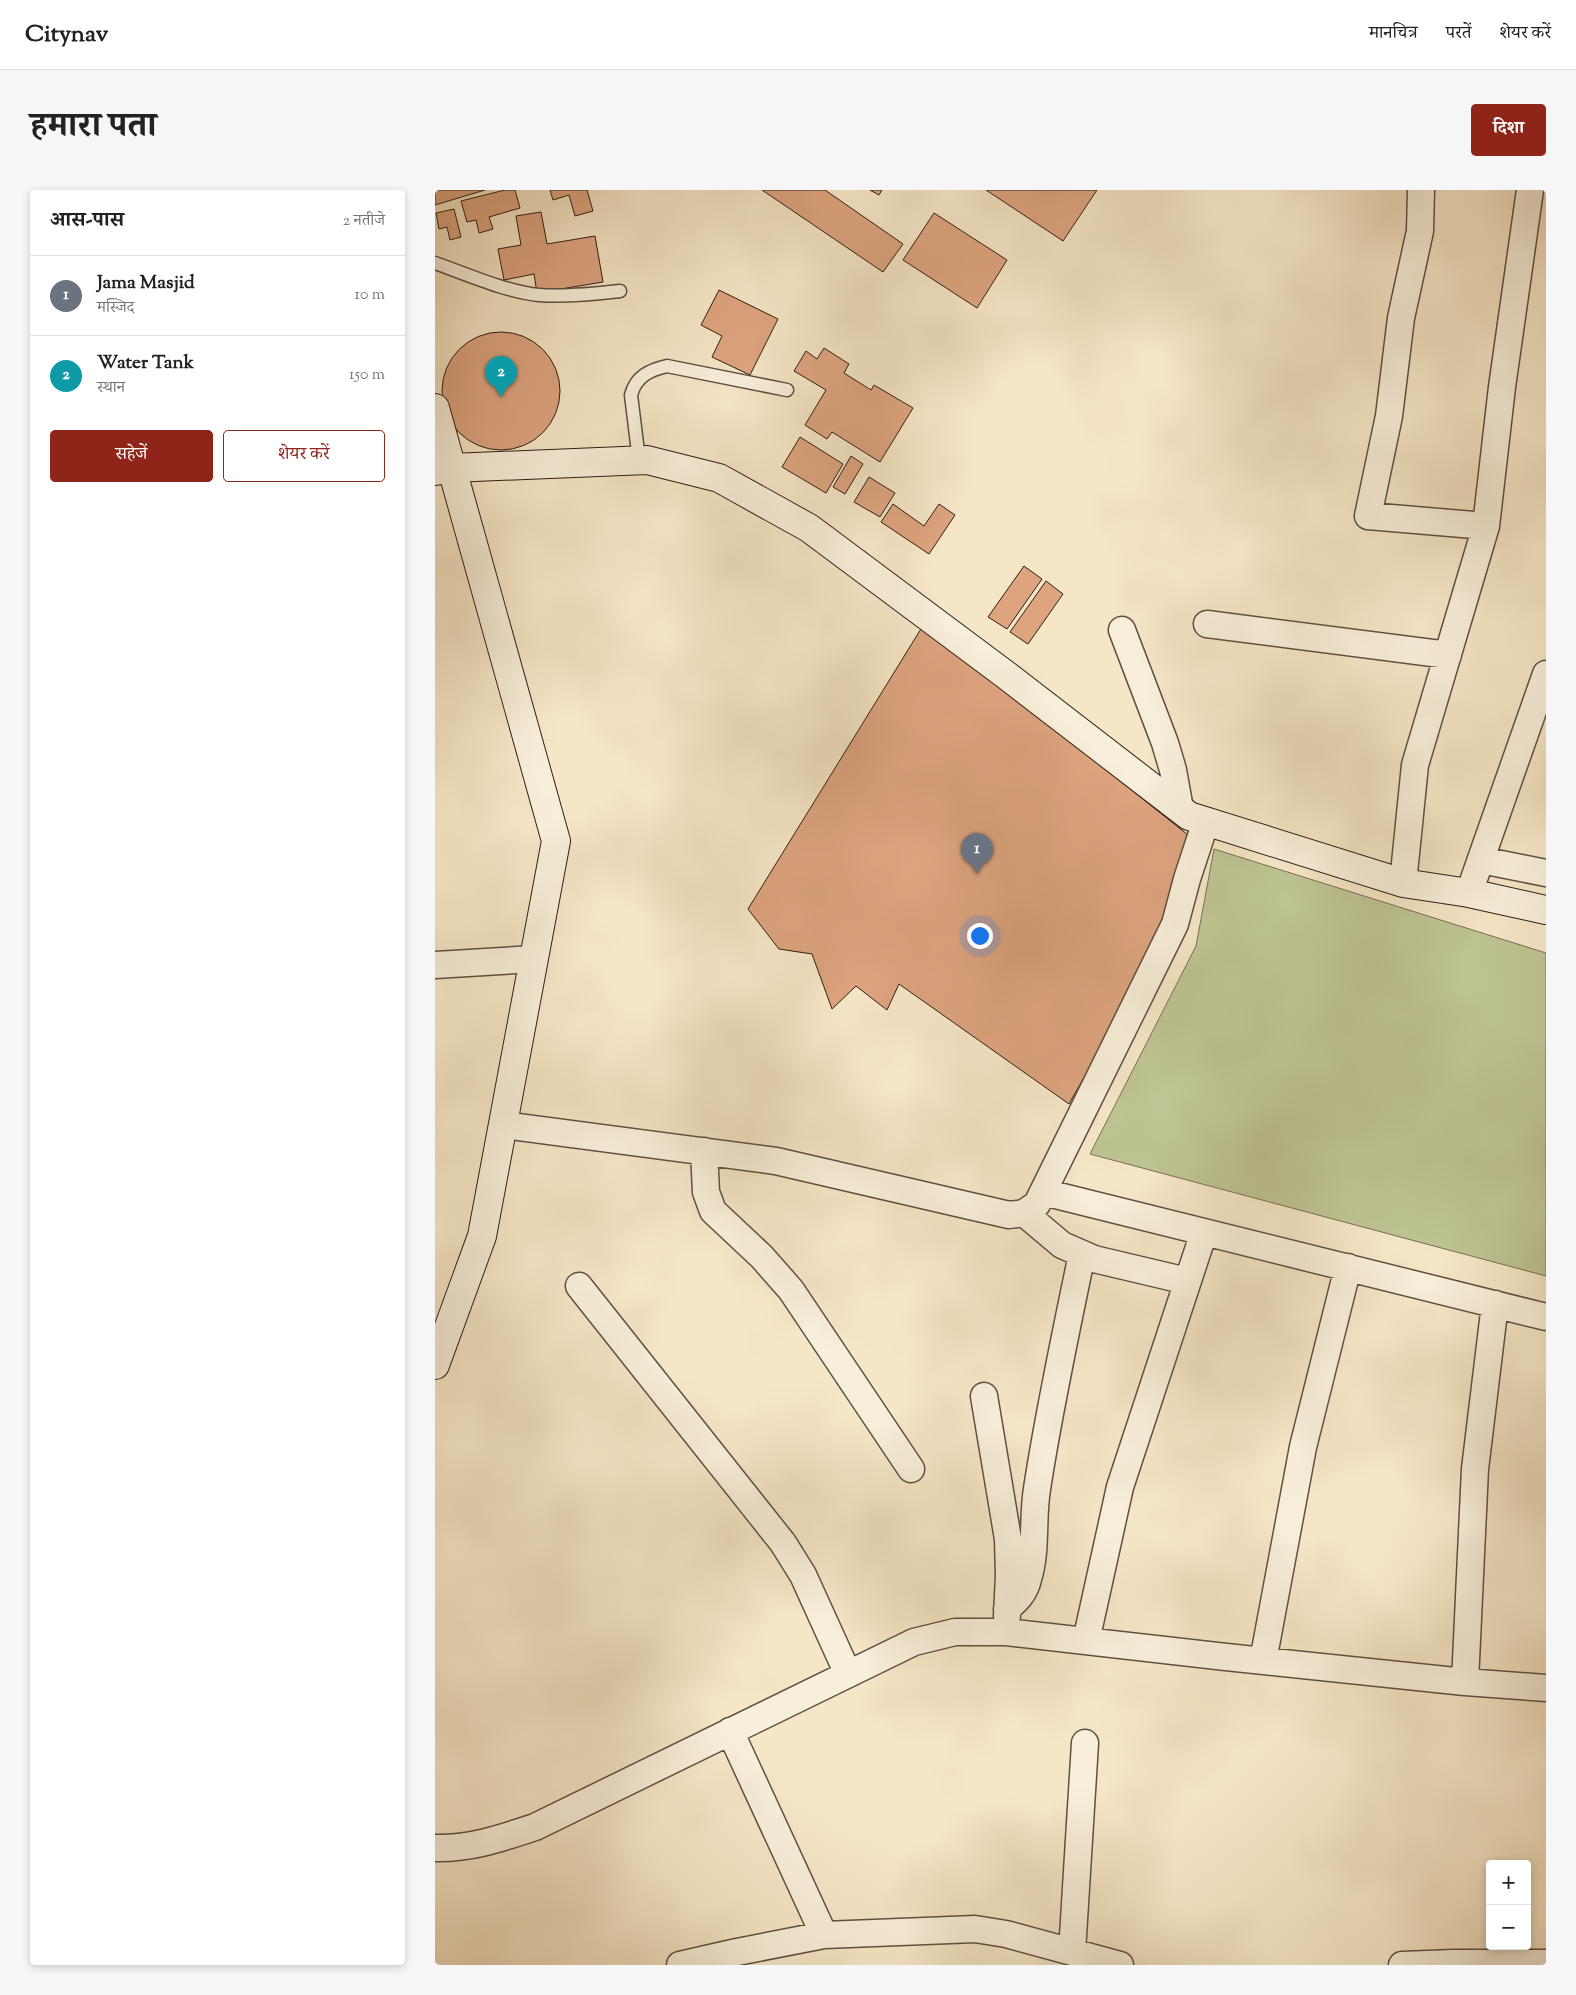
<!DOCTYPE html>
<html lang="hi">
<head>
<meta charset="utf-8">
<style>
  :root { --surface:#fff; --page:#f6f6f6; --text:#222; --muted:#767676; --line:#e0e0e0; --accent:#8f2418 }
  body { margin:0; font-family:"Sorts Mill Goudy","Noto Serif Devanagari",serif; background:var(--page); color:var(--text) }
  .controls { position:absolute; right:15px; bottom:15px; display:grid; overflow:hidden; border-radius:5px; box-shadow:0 2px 8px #0003 }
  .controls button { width:45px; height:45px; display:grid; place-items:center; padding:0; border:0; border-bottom:1px solid var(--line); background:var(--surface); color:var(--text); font:25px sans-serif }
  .you { position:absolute; left:544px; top:745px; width:18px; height:18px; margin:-12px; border:4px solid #fff; border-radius:50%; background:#1a73e8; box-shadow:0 0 0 8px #1a73e833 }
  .badge { display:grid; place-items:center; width:32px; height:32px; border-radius:50%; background:var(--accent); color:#fff; font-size:16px; font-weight:700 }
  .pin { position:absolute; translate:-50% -41px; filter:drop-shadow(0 1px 2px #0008) }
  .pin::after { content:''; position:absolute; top:26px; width:18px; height:15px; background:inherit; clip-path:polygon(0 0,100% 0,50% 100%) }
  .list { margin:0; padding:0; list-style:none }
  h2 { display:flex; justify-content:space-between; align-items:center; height:65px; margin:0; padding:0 20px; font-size:21px }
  h2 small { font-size:16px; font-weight:400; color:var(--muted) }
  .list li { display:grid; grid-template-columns:32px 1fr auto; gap:15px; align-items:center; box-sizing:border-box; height:80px; padding:0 20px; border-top:1px solid var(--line) }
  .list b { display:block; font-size:19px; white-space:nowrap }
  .list p { margin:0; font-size:16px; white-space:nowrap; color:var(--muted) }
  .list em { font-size:16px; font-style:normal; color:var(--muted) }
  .actions { display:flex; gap:10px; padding:15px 20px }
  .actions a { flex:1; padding:11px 0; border:1px solid var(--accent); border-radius:5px; text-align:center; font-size:18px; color:var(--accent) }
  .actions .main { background:var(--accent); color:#fff }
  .map { position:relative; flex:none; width:1111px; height:1775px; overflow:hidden; border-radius:5px }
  header { display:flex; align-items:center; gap:30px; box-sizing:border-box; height:70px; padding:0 25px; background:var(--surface); border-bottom:1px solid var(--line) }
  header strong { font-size:24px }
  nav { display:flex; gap:28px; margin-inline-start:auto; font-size:18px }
  .intro { display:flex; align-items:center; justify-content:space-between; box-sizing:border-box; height:120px; padding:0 30px }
  h1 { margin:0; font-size:35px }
  .button { padding:12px 22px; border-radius:5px; background:var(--accent); color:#fff; font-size:18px; font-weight:700 }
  main { display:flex; gap:30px; padding:0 30px }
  aside { flex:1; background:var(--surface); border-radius:5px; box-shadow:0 2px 8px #0003 }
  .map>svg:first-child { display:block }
  .green { fill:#bec493; stroke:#757254 }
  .building { fill:#dda47e; stroke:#2c1f16 }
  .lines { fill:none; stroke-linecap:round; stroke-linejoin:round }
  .lane-casing { stroke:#5e5142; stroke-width:15 }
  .street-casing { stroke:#5e5142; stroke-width:29 }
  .secondary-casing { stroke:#2c1f16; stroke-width:30 }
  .lane { stroke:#f8efda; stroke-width:12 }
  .street { stroke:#f8efda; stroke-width:26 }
  .secondary { stroke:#f8efda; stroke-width:28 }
</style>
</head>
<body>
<header>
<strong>Citynav</strong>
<nav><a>मानचित्र</a><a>परतें</a><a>शेयर करें</a></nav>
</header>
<div class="intro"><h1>हमारा पता</h1><a class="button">दिशा</a></div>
<main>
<aside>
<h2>आस-पास<small>2 नतीजे</small></h2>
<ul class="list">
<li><span class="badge" style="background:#6b7280">1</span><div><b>Jama Masjid</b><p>मस्जिद</p></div><em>10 m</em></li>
<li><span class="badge" style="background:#0f9aa8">2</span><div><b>Water Tank</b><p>स्थान</p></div><em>150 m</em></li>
</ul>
<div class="actions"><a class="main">सहेजें</a><a>शेयर करें</a></div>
</aside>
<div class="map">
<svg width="1111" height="1775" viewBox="0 0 1111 1775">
  <rect width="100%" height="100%" fill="#f5e6c6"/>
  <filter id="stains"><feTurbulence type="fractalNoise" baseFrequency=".004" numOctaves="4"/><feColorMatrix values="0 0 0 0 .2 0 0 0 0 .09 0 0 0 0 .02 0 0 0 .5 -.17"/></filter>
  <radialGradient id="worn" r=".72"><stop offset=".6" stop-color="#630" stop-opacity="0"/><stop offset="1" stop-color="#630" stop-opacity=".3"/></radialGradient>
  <path class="green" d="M779 659 1111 763V1086L655 964 761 756Z"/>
  <path class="building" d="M0 0H50L0 15Z
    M70 0H80L85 18 54 27 58 39 44 43 41 30 32 32 26 11Z
    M115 0H152L158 21 140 26 134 5 118 10Z
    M327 0H390L468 54 448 82Z
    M435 0H447L444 5Z
    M551 0H662L628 51Z
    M19 19 26 47 15 50 12 37 4 39 1 23Z
    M106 22 112 54 160 46 168 92 102 103 99 84 69 90 63 59 86 55 81 26Z
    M499 23 572 70 542 118 468 70Z
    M284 100 343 129 315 185 277 167 287 146 266 135Z
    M7 201a59 59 0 1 1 118 0a59 59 0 1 1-118 0Z
    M389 158 414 174 409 183 436 200 439 195 478 218 445 272 397 242 392 249 370 235 391 200 359 181 371 161 382 169Z
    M365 247 408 274 391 303 347 277Z
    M416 266 428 274 410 304 398 297Z
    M434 287 460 303 445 327 419 312Z
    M458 314 489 336 504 314 520 325 494 364 446 332Z
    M589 376 607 389 572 439 553 427Z
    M611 391 628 404 593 454 575 442Z
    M489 434 758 649 735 735 634 914 464 794 452 820 421 796 397 819 377 764 344 759 313 719Z"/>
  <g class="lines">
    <defs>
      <path id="lane" d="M0 73C31 84 72 102 104 105 131 107 159 104 185 101
        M204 270 196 205C201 186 215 180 232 176L352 200"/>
      <path id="street" d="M986 0 985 41 966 128 954 226 933 326 1051 336
        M772 434 1013 465
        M687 440 730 553 738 580 745 619
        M1046 670 1111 683
        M968 693 980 575 1051 336 1067 197 1095 0
        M1034 703 1111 484
        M0 775 99 769
        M68 935 341 971 574 1025 589 1023 602 1014 740 734 752 689 771 631
        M269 961 271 1002 278 1021 327 1067 356 1100 476 1279
        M608 1002 1111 1127
        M589 1023 627 1055 659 1069 752 1091
        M144 1096 348 1353 368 1385 413 1484
        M549 1206 573 1349 574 1386 572 1426
        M572 1419C582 1410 590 1403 593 1389 602 1360 597 1329 602 1299 614 1220 631 1142 647 1064
        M651 1451 685 1297 769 1042
        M828 1471 868 1257 913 1077
        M1030 1492 1040 1279 1060 1114
        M295 1541 389 1745
        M0 1658C35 1659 67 1648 100 1637L479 1452 520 1442H571L791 1467 1030 1492 1111 1498
        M637 1762 650 1553
        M245 1775 302 1762 389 1745 540 1739 571 1744 685 1775
        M967 1775 1018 1773H1111"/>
      <path id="secondary" d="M0 218 121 651 47 1046 0 1175
        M0 281 16 278 212 270 284 288 374 338 571 485 754 626 968 693 1034 703 1111 720"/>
    </defs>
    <use href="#lane" class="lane-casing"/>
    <use href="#street" class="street-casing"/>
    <use href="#secondary" class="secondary-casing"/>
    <use href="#lane" class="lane"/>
    <use href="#street" class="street"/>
    <use href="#secondary" class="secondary"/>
  </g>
  <rect width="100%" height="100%" filter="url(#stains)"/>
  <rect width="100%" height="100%" fill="url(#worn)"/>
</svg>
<div class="controls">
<button>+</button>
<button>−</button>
</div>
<div class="you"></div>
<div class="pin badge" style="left:542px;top:684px;background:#6b7280">1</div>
<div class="pin badge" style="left:66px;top:207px;background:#0f9aa8">2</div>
</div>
</main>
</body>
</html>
